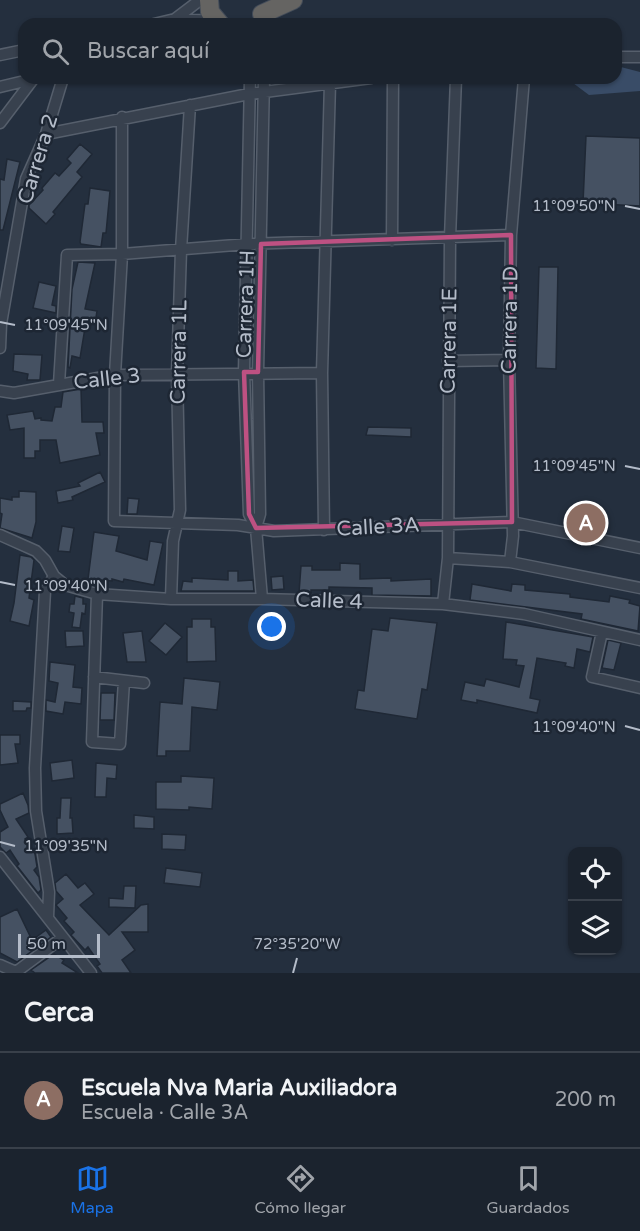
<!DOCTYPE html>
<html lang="es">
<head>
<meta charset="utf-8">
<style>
  :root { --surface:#1b232e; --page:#282f3a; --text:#f1f3f6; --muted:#a0a4aa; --line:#39404a; --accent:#1a73e8 }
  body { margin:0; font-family:"Varela Round",sans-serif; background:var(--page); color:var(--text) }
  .controls { position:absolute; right:18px; bottom:18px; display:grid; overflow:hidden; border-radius:12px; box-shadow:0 2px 4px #0004 }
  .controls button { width:54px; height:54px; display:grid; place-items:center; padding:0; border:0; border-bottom:2px solid var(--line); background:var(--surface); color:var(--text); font:30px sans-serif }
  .scale { position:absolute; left:18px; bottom:15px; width:82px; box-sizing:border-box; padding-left:6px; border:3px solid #b4bcc9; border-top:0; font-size:16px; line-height:21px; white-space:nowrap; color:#b4bcc9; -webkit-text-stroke:4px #1d2633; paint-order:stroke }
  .you { position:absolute; left:272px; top:627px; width:21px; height:21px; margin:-15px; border:4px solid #fff; border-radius:50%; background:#1a73e8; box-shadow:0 0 0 9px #1a73e833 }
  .badge { display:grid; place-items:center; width:39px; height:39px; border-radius:50%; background:var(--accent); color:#fff; font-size:20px; font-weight:700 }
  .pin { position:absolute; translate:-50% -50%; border:3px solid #fff; box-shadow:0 2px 6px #0006 }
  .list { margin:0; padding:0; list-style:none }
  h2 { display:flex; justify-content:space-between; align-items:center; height:78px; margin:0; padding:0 24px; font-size:26px }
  h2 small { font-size:20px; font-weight:400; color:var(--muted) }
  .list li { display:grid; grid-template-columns:39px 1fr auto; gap:18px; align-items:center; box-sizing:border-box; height:96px; padding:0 24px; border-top:2px solid var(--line) }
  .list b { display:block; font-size:22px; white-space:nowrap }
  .list p { margin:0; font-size:20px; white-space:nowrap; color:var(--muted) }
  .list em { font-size:20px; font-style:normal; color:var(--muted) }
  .icon { flex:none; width:33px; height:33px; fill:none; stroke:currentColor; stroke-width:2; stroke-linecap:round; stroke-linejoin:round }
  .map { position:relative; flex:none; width:640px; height:973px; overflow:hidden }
  .search { position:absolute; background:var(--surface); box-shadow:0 2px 4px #0004; left:18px; right:18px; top:18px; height:66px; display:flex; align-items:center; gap:15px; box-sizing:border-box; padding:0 21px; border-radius:18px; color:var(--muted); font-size:22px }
  .sheet { height:174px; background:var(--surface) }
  nav { display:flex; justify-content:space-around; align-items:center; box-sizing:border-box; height:84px; border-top:2px solid var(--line); background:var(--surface); font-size:16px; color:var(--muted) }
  nav a { display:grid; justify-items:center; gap:3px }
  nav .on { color:var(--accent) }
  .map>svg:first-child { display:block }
  .water { fill:#394c67 }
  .building { fill:#455162; stroke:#1f2835; stroke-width:1.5 }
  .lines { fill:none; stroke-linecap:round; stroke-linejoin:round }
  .minor-casing { stroke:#565f6c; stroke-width:13 }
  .trunk-casing { stroke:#434c59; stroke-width:20 }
  .minor { stroke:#38414e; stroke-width:10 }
  .trunk { stroke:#656462; stroke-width:18 }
  .marked { fill:none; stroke:#bd5182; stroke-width:4.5; stroke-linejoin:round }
  .ticks { fill:none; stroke:#b4bcc9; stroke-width:2 }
  .labels { text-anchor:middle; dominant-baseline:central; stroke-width:5; stroke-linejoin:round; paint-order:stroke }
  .street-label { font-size:21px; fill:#b4bcc9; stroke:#1d2633 }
  .ticks-label { font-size:15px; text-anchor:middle; fill:#b4bcc9; stroke:#1d2633; stroke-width:5; stroke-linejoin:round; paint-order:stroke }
</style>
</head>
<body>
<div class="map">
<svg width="640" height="973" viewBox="0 0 640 973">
  <rect width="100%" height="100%" fill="#242f3e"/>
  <path class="water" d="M617 66 640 72V91L589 95 573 83 572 78H616Z"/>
  <path class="building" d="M586 136 640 138V206L583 203Z
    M80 144 92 154 77 172 82 177 53 212 55 214 46 224 29 208V205L43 190 42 188 55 173 59 176 71 163 67 159Z
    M7 159 20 162 3 230H0V179L4 180Z
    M90 188 110 191 106 233H103L101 247 81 244 80 242 85 204H88Z
    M78 262 95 263 85 309 97 311 95 323 86 322 80 358 72 356 70 368 68 367 72 289Z
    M539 267H558L556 369 536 368Z
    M39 282 56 286 52 305 56 306V313L33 308Z
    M14 354 42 355 40 380H27L28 374 13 371Z
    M81 389 82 422H103L104 433H96L100 455 60 463 56 440H40V451H35V458H24V428L10 430 7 415 33 411 35 419 41 418V420L52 421 55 407H61L63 392Z
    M368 427 411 428V437L366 435Z
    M100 472 105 482 72 497 73 500 58 503 56 491 80 486 78 483Z
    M19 491 36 492V522L32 538 0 528 2 514 0 513V498L12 500V497H19Z
    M128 498 139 499 137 514H127Z
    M62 526 74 528 70 552 58 551Z
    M94 532 119 536 116 551 147 560 150 541 163 543 154 585 124 579 123 582 112 579V581L88 579Z
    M20 555 31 557 34 560 29 598 34 600 29 626 10 621 14 603Z
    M340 563 360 564V579L391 578V581L431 579V596L372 595V588L329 587V590H311V593H299L301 566H312V570H340Z
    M228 571H238V581L253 580 254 591H181L183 581 192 582V578L228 580Z
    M283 576 284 589 272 590 271 577Z
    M472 584 511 591 512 584 525 585V590L570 594V597L609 602 610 596 630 600 629 603 640 606 638 631 581 619 582 614 470 600Z
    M75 596 83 598V604H86L85 614 82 613 80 628 72 627 74 613 69 612 70 604H74Z
    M390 618 437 623 427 690 422 689 417 719 355 709 358 690 364 691 372 629 388 631Z
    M192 619H211V627H215L216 661 187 662V627H192Z
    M506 622 593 637 590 652 577 649 574 668 565 666 566 663 537 658 530 698 540 700 537 713 477 700V703L461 700 465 682 484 686 486 679 519 687 524 666 516 665 517 660 503 659Z
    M165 623 182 637 166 655 149 641Z
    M65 631H83L84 646 66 647Z
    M142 631 146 662H127L123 633Z
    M608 640 621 643 614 670 602 668Z
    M50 662 75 665 73 687 82 688 81 704 65 702 63 714 46 711V700L55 702 58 683 49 681Z
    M184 678 220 682 217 710 192 707 190 751H166V756H157L160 702 182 704Z
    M101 693H115L114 720H100Z
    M13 701 31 702V708H27L26 711H13Z
    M0 735H20V744H15L18 763 0 765Z
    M72 760 74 778 52 781 50 763Z
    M96 763 117 765 116 779 107 778 106 797H95Z
    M181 776 214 778 212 809 189 807V810L156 809V782H181Z
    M23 793 28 805 29 813 16 819 28 837 25 839 35 854 37 867 34 870 39 877 41 890 38 893 17 866 19 864 10 850 6 853 0 847V832L8 827 0 810V804Z
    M61 798H71L70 818H72L73 833 57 834V818H60Z
    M134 815 154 817V829L134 828Z
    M162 834 186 835 185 850 162 849Z
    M166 868 202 873 200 887 164 883Z
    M66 874 78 888 85 883 94 894 80 905 109 935 141 905 148 904V932H122L135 950 122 960 131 973H102L97 966 100 964 88 947 85 950 71 935 74 932 64 921 67 918 56 905 63 899 56 891 55 883Z
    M124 886H136L135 908 109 907V898L123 899Z
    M17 909 32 940 46 930 51 937 17 962 0 953V917Z
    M54 954 64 960 62 963 78 973H35L31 970Z"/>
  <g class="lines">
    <defs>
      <path id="minor" d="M175 19 200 0
        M154 24 175 19 216 21
        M0 55 24 50
        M616 57H640
        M250 78 244 372 249 514 256 528
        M0 87 33 79
        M122 117V254L115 375 114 521 238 525 274 531 512 522 640 548
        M0 123 34 78
        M46 134 249 94 371 78
        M392 240 393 78
        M0 348 1 324 26 179 46 134 63 78
        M448 361 509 360
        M59 384 67 255 122 254 248 244 511 235
        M0 391 14 393 115 375 322 373
        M324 530 322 373 330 83
        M0 535 36 551 45 560 54 576 65 585 97 594 171 599H262L443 604 524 614 640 640
        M448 558 510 562 640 588
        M510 562 513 536 509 360 511 235 524 78
        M97 594 92 742 120 744 124 681
        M171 599 173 541 180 510 177 374 181 250 190 105
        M262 599 256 528 260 514 258 372 264 78
        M443 604 448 558 450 238 456 78
        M602 632 592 677 640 688
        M94 677 144 683
        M0 857 91 973
        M48 917 49 892 36 811 35 768 45 591 54 576
        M0 965 16 972 62 938"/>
      <path id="trunk" d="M209 0 210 12 220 24
        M262 14 293 0"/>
    </defs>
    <use href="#minor" class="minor-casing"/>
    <use href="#trunk" class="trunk-casing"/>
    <use href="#minor" class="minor"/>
    <use href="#trunk" class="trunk"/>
  </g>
  <path class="marked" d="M511 235 512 522 256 528 249 514 244 372H258L261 244Z"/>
  <path class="ticks" d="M625 206 640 209M0 322 15 325M625 466 640 469M0 582 15 585M625 726 640 730M0 842 15 846M293 973 297 958"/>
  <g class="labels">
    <g class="street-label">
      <text transform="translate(38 159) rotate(-73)">Carrera 2</text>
      <text transform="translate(246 304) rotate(-88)">Carrera 1H</text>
      <text transform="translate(510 320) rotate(-89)">Carrera 1D</text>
      <text transform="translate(449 341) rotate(-89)">Carrera 1E</text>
      <text transform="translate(179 352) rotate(-89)">Carrera 1L</text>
      <text transform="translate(107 379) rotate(-6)">Calle 3</text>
      <text transform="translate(378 527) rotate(-3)">Calle 3A</text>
      <text transform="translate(329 601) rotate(2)">Calle 4</text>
    </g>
  </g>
  <g class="ticks-label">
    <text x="574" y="211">11°09'50"N</text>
    <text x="66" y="330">11°09'45"N</text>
    <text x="574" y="471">11°09'45"N</text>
    <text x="66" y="591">11°09'40"N</text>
    <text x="574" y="732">11°09'40"N</text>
    <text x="66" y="851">11°09'35"N</text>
    <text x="297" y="949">72°35'20"W</text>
  </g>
</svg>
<div class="controls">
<button><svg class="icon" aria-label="locate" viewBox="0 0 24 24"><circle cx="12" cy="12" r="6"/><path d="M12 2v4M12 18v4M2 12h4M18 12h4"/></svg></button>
<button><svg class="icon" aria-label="layers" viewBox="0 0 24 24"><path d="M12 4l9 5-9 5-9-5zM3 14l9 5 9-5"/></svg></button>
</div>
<div class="scale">50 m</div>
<div class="you"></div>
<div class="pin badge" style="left:586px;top:523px;background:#8d6e63">A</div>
<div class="search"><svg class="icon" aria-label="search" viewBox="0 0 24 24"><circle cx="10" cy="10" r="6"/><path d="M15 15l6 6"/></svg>Buscar aquí</div>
</div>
<section class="sheet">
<h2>Cerca<small></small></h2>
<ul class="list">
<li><span class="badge" style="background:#8d6e63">A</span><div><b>Escuela Nva Maria Auxiliadora</b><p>Escuela · Calle 3A</p></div><em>200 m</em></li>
</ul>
</section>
<nav>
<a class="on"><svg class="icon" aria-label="map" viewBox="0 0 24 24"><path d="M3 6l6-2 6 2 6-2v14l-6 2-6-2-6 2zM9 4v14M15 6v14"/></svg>Mapa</a>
<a><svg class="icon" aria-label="directions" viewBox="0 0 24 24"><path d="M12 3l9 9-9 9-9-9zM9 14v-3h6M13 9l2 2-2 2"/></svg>Cómo llegar</a>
<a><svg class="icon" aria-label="saved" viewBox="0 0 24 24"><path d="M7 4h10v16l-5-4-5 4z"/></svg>Guardados</a>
</nav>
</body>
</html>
